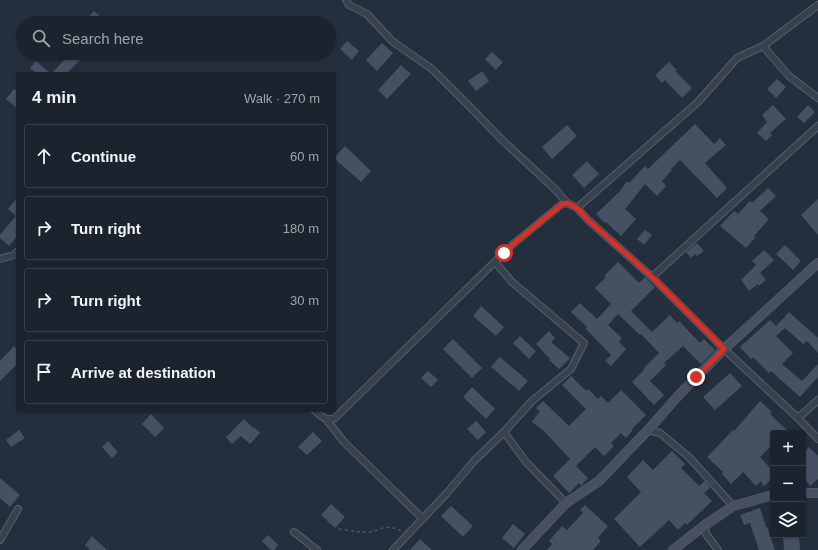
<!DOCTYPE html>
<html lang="en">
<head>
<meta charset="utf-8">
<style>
  :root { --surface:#1b232e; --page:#242b36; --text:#f1f3f6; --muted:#a0a4aa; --line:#39404a }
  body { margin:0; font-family:Arial,sans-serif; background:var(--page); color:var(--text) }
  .controls { position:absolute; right:12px; bottom:12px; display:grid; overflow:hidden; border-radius:4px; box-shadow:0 1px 3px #0004 }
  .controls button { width:36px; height:36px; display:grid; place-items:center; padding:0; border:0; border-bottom:1px solid var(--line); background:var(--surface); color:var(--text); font:20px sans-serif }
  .stop { position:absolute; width:12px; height:12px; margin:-9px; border:3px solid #d93025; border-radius:50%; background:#fff }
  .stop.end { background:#d93025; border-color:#fff; box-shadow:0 1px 4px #0008 }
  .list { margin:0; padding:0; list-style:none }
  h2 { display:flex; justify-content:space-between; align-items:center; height:52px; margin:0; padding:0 16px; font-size:17px }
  h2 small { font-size:13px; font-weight:400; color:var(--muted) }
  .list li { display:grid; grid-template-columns:26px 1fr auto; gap:12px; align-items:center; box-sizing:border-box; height:64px; margin:0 8px 8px; padding:0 8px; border:1px solid var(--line); border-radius:4px }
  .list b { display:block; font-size:15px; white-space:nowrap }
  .list em { font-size:13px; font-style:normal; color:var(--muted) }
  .icon { flex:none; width:22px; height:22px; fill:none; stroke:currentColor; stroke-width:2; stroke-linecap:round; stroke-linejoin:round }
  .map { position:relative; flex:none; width:818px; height:550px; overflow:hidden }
  .search { position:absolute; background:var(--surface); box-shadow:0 1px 3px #0004; left:16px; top:16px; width:320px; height:44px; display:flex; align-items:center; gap:10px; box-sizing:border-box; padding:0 14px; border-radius:22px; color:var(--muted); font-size:15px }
  .panel { position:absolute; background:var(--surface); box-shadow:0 1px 3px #0004; left:16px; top:72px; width:320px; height:340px; border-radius:4px }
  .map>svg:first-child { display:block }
  .building { fill:#455162 }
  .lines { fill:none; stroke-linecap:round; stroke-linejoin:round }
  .street-casing { stroke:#565f6c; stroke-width:8 }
  .secondary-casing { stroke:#565f6c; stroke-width:10 }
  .path { stroke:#44595c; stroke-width:1.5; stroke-dasharray:3 3; stroke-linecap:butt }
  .street { stroke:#38414e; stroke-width:6 }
  .secondary { stroke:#465061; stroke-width:9 }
  .route { stroke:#d93025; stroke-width:5 }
</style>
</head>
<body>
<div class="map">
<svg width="818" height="550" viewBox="0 0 818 550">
  <rect width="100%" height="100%" fill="#242f3e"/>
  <path class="building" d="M94 11 107 23H83Z
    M347 41 359 51 352 60 340 49Z
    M382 43 393 53 377 71 366 60Z
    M492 52 503 62 496 70 485 59Z
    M63 53H77L82 58 66 74H51L67 57Z
    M36 61 51 74H37L30 68Z
    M669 62 677 70 675 71 692 88 682 98 665 80 662 83 655 75Z
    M401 65 411 74 387 99 378 90Z
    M482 71 489 81 476 91 468 81Z
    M777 79 786 87 776 98 767 89Z
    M14 89 18 92V109L6 99Z
    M773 105 786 119 770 133 772 135 766 141 757 133 767 122 762 115Z
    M808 105 815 112 804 123 797 117Z
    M695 124 714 144 720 138 726 145 705 163 727 188 717 198 680 160 671 169 672 170 662 181 666 186 657 196 645 184 625 209 636 219 621 236 606 222 605 223 596 214 620 191 627 181 629 183 645 166 648 169Z
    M567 125 577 136 552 159 542 147Z
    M345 146 371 171 361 182 334 158Z
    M587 161 599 174 584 188 572 175Z
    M768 188 776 196 760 211 769 219 754 236 756 237 746 248 720 226 734 211 738 214 750 201 752 203Z
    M18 197V235L9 246 0 238V235L16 216 8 209Z
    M818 199V235L801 215Z
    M645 230 652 235 644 245 637 239Z
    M697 243 704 251 697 256 695 254 691 258 686 252Z
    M785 245 801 261 793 270 776 254Z
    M764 250 774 260 760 273 766 280 759 286 758 284 749 291 741 280 756 265 752 261Z
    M618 262 639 283 645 277 655 287 631 311 652 332 670 315 677 323 679 321 700 343 704 339 715 350 701 364 683 346 664 363 666 365 650 381 664 395 654 405 632 382 644 370 643 369 659 353 641 334 640 335 618 314 608 325 622 338 619 342 626 349 611 366 605 361 611 355 586 329 587 327 571 312 580 303 597 319 611 304 595 288 606 277 604 276Z
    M481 306 504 327 496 336 473 316Z
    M789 312 818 338V353L807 341 803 344 785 328 776 336 793 353 782 364 802 381 818 364V377L800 397 771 371 769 373 753 357 751 359 740 347 770 320 776 326Z
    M549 331 555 338 551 342 570 358 559 369 549 360 550 359 536 344Z
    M520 336 536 351 529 359 513 343Z
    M453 339 482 368 472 378 443 349Z
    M14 346 18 350V363L0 381V361Z
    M500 357 528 381 519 391 491 367Z
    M428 371 438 380 431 387 421 378Z
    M730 373 742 386 715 410 703 397Z
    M571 376 586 391 588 389 598 399 601 396 608 403 621 390 646 415 632 429 633 430 626 438 621 433 611 443 614 446 604 456 595 447 576 466 588 478 581 486 579 483 569 493 553 476 570 459 544 431 532 422 540 411 536 408 543 401 569 426 586 409 562 385Z
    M472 387 495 409 486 419 463 397Z
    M760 401 772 412 770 414 790 433H773V444L760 457 773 471V478L764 486 761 481 756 486 743 472 731 484 722 474 723 472 707 457 733 430 734 431Z
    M151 414 164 428 155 437 142 424Z
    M244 419 253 428 254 427 260 433 250 444 241 436 232 444 226 437Z
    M476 421 486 432 478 440 467 429Z
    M19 430 25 438 11 447 6 440Z
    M313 432 322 441 307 455 298 447Z
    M108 441 118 452 112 458 102 447Z
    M809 447 818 456V479L810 486 803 477V454Z
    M672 451 685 464 681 468 699 486 705 481 710 488 704 493 712 501 687 525 685 523 678 530 669 520 640 547 614 519 641 492 627 477 643 460 653 470Z
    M0 478 20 495 10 507 0 498Z
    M331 504 345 517 335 528 321 515Z
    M585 505 608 526 598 538 601 541 593 550H547L552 544 549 541 562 526 567 530 583 513 580 510Z
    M451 506 473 526 463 537 441 516Z
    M760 508 766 527H767L775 550H759L750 523 744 525 740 515Z
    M513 524 525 534 514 548 502 538Z
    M268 535 278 545 274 550H271L262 541Z
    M783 535H799L800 550H784Z
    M92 536 107 550H90L85 545Z
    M420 539 432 550H410Z"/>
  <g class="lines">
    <defs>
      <path id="street" d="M346 0 349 5 367 14 392 41 432 69 474 111 501 139 556 190 567 203
        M818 5 763 46 789 76 818 98
        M577 208 698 102 737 58 763 46
        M0 259 14 255 18 251
        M652 277 818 126
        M314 410C321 416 326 422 335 418L512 245 562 204 567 203 577 208 588 220 652 277 724 349 798 418 818 439
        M798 418 818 400
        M326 419 344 442 422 518
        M648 430 660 433 689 457 733 506
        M504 432 526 462 566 503
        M705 525 706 534 718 550
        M294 532 317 550
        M0 540 18 509
        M393 550 447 493 474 461 504 432 532 401 571 369 584 343 512 282 495 262"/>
      <path id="secondary" d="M803 493H818
        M522 550 566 503 599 481 648 430 678 396 724 349 818 263
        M673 550 705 525 733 506 773 495"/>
    </defs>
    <use href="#street" class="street-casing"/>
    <use href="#secondary" class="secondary-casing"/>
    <path class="path" d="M339 529C347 530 356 532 364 532 380 533 382 522 401 531"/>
    <use href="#street" class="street"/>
    <use href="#secondary" class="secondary"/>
  </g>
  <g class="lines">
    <path class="route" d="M504 253 512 245 562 204 567 203 577 208 588 220 652 277 724 349 696 377"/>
  </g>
</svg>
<div class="controls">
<button>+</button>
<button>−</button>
<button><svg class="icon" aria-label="layers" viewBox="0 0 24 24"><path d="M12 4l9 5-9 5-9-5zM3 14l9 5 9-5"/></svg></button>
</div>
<div class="stop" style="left:504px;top:253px"></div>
<div class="stop end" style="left:696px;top:377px"></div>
<div class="search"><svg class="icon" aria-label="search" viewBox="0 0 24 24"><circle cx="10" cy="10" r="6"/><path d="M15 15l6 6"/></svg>Search here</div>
<section class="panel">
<h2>4 min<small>Walk · 270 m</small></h2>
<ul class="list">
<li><svg class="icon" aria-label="ahead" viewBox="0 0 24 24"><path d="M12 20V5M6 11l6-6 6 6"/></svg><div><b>Continue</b></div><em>60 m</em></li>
<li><svg class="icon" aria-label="right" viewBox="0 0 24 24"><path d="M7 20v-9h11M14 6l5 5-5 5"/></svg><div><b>Turn right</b></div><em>180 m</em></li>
<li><svg class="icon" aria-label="right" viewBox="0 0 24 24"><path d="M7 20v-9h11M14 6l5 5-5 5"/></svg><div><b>Turn right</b></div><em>30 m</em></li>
<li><svg class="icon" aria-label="arrive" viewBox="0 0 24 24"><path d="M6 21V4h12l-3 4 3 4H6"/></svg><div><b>Arrive at destination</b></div></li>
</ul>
</section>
</div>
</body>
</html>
